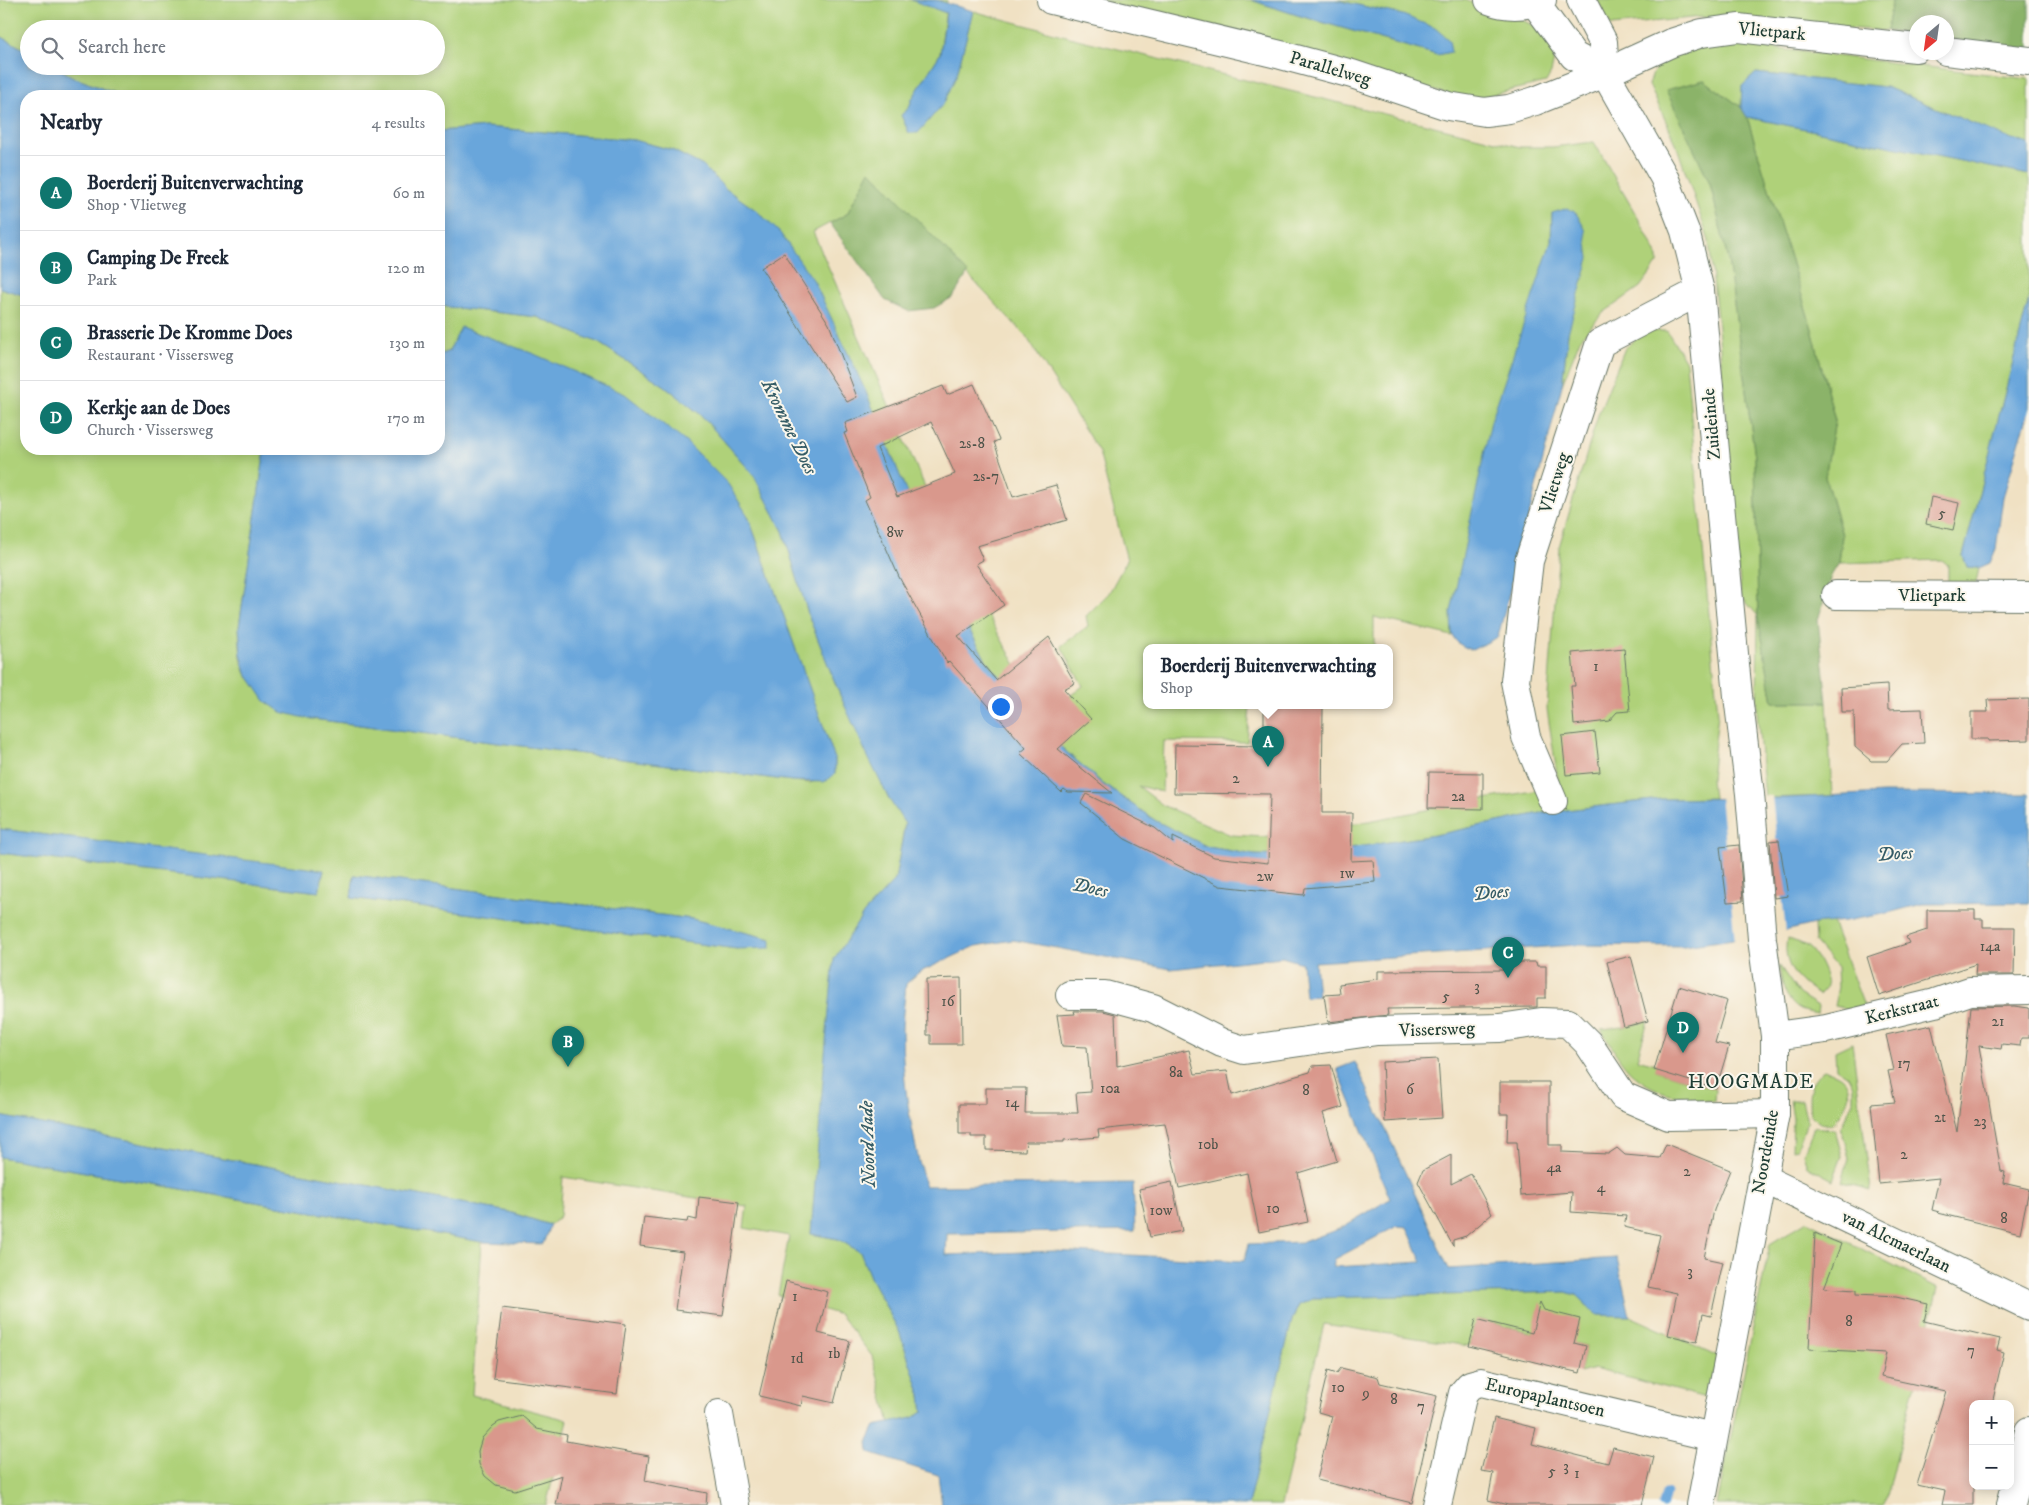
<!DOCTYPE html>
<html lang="en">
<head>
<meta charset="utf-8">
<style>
  :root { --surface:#fff; --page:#f6f6f7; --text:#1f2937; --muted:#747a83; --line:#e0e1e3; --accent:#0f766e }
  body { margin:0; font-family:"IM FELL DW Pica",serif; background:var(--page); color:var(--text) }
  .controls { position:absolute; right:15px; bottom:15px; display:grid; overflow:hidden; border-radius:10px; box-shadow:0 2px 12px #0003 }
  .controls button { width:45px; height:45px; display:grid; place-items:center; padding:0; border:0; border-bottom:1px solid var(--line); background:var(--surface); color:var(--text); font:25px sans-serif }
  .compass { position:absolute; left:1909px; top:15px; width:45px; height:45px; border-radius:50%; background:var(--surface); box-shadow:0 2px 12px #0003; rotate:209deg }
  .you { position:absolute; left:1000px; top:706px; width:18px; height:18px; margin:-12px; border:4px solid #fff; border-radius:50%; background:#1a73e8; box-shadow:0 0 0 8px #1a73e833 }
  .badge { display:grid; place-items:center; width:32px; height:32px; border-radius:50%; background:var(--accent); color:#fff; font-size:16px; font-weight:700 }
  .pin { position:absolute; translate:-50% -41px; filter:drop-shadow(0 1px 2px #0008) }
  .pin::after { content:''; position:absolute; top:26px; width:18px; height:15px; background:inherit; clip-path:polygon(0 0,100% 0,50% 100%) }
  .popup { position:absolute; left:1143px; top:644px; width:250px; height:65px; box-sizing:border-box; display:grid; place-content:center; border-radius:10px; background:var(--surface); filter:drop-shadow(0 1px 4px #0005); font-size:16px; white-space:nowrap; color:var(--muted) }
  .popup b { font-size:19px; color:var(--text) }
  .popup::after { content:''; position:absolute; left:50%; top:100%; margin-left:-10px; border:10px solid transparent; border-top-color:var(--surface) }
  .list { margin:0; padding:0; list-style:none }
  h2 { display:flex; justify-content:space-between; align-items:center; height:65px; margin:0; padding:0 20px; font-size:21px }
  h2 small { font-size:16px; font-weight:400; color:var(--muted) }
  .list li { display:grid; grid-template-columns:32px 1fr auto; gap:15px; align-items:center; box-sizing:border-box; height:75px; padding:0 20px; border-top:1px solid var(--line) }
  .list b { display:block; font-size:19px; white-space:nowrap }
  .list p { margin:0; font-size:16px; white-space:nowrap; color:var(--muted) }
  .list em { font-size:16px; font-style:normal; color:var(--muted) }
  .icon { flex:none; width:28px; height:28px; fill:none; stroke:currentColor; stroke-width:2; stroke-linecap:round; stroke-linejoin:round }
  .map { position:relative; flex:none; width:2029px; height:1505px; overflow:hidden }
  .search { position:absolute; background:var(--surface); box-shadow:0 2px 12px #0003; left:20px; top:20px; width:425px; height:55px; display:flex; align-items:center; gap:12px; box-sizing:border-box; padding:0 18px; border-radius:28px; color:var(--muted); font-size:19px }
  .panel { position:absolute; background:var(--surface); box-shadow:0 2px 12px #0003; left:20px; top:90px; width:425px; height:365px; border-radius:20px }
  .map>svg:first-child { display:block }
  .green { fill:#afd179; stroke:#678756; fill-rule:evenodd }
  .forest { fill:#8bb369; stroke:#55784e }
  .water { fill:#69a6db; stroke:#447288; fill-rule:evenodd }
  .pier { fill:#f0e1c3 }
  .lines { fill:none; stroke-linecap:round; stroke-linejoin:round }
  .stream { stroke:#69a6db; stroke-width:9 }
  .building { fill:#d9988c; fill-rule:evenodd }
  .minor-casing { stroke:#687666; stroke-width:30 }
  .tertiary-casing { stroke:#687666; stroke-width:30 }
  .secondary-casing { stroke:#687666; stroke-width:30 }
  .minor { stroke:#fff; stroke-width:28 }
  .tertiary { stroke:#fff; stroke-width:28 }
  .secondary { stroke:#fff; stroke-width:28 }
  .labels { text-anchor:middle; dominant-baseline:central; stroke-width:4; stroke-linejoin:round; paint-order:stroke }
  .number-label { font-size:15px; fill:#4e544a }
  .street-label { font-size:18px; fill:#1f3d34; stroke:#fbf7ec }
  .water-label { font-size:19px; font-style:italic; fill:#355c66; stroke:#fbf7ec }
  .quarter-label { font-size:20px; letter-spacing:1px; fill:#1f3d34; stroke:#fbf7ec }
</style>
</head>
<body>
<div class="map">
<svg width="2029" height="1505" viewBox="0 0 2029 1505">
  <rect width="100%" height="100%" fill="#fbf7ec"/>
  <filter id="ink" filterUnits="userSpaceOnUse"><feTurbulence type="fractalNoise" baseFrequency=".02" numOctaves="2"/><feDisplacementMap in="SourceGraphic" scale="10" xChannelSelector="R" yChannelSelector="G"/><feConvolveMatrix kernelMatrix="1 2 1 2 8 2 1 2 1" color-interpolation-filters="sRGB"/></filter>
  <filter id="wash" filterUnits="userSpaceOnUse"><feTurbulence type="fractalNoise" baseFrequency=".0096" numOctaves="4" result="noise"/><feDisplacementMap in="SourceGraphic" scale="20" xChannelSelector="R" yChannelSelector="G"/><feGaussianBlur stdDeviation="1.12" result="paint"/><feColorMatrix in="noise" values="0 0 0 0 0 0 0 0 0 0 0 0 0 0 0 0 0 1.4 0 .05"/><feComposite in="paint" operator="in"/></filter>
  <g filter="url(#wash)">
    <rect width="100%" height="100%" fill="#f0e1c3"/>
    <path class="green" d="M0 0H947L940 54 912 99 909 108 901 115 909 133 957 74 973 11 1077 39 1520 147H1553L1594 142 1642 225 1658 257V263L1640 287 1603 313 1580 339 1562 385 1568 333 1552 213 1551 242 1532 302 1451 612 1452 636 1374 617V648H1147V706H1250L1247 742 1164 741 1162 792 1138 786 1164 806 1231 835 1280 838 1484 799 1559 787 1547 709 1559 547 1599 412 1625 348 1644 331H1667L1686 362 1718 714 1711 779 1713 798 1661 799 1541 813 1435 835 1298 856 1255 855 1208 847 1156 821 1103 784 1061 747 1029 714 986 660 944 584 866 392 757 211 726 189 703 166 672 150 634 140 486 127 439 131V96H122L75 78 54 66H436V29H29V52L0 36ZM870 171 1026 336 1099 452 1127 560 1109 593 1086 616 1088 626 1061 646 1083 686 1053 709 1025 681 959 564 813 232 847 214Z
      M1098 0H1251L1297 15 1437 55 1451 51 1403 15 1336 0H1465L1503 15 1522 20 1536 27 1554 50V60L1551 73 1546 82 1469 100Z
      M1597 0H1892L1887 31 1701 17 1611 26Z
      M1737 44 2029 79V144L2005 137 1886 87 1756 73 1742 86 1741 107 1704 80 1667 90 1710 183 1728 260 1755 457 1758 616 1773 702H1827L1832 796 1765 798 1757 712 1758 616 1741 596 1719 337 1709 241 1675 141 1649 85C1651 80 1652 74 1655 70 1667 49 1715 46 1737 44Z
      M1747 117 2029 175V299L1963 556 1967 567 1979 568 1975 588 1948 589V565L1942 560 1839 563 1842 535 1825 477 1835 421 1812 329Z
      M0 288 26 296V449H265L239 627C240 642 239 660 246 674 254 688 290 708 305 718L792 781 810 783 835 774V759L748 516 449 351 439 355V306L537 317 599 343 665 386 701 415 753 474 783 531 809 617 840 695 889 799 905 823 895 880 864 913 834 960 811 1234 838 1239 860 1252 870 1277 899 1331 921 1395 923 1412 913 1418 890 1423 872 1356 840 1315 778 1295 789 1236 744 1228 747 1206 563 1177 560 1216 550 1225 509 1212 0 1116V853L319 892 324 871 0 829ZM354 875 692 919 771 939 737 949 351 898Z
      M1832 922 1864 1006 1848 1009 1834 1006 1838 987 1837 968 1815 942 1814 924Z
      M1787 939C1794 941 1804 943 1810 949 1818 958 1826 974 1827 986L1819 995C1797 982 1782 965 1787 939Z
      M1779 965 1799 994 1818 1006 1817 1014C1812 1013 1806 1012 1801 1010 1785 1002 1781 981 1779 965Z
      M1648 1021 1637 1059 1656 1064 1655 1070 1716 1089 1715 1101C1687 1099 1657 1095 1635 1076 1620 1064 1611 1045 1601 1029L1624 1027Z
      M1852 1043 1871 1190 1842 1182 1849 1158 1841 1127 1853 1102V1086L1848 1076 1836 1068 1835 1051Z
      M1824 1070C1830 1072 1838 1074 1842 1078 1857 1091 1843 1117 1830 1125L1820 1123 1810 1115C1808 1097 1808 1080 1824 1070Z
      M1790 1100H1802L1807 1122 1797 1149 1792 1150 1793 1119Z
      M1814 1127 1835 1130 1842 1156 1833 1180 1807 1166 1803 1154Z
      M0 1157 482 1242 472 1395 568 1420 546 1505H0Z
      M1807 1221 1938 1288 1885 1505H1717L1770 1244Z
      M1566 1292 1576 1295 1597 1315 1630 1316 1718 1356 1706 1398 1594 1369 1580 1373 1586 1346 1476 1319 1469 1346 1324 1324 1281 1505H1248L1292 1320 1299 1305 1315 1298Z"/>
    <path class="forest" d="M1892 0H2029V50L1947 39 1946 22H1916V35L1887 31Z
      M1704 80 1741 107 1747 117 1812 329 1835 421 1825 477 1842 535 1839 563 1831 576 1818 620 1827 702H1773L1758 616 1755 457 1728 260 1710 183 1666 90Z
      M870 170 968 273 953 297 934 308 908 311 885 300 830 223 847 214Z"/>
    <path class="water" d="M911 0H936L973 11 957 74 944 103 918 133H909L901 115 909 108 912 99 940 54 946 13Z
      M1251 0H1336L1403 15 1435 28 1449 40 1451 52 1437 55 1297 15Z
      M0 36 29 52V66H54L75 78 122 96H26V296L0 288Z
      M1756 73 1886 87 2005 137 2029 144V175L1747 117 1741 107 1742 86Z
      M486 127 634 140 672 150 703 166 726 189 757 211 780 233 814 281 866 392 944 584 986 660 1029 714 1061 747 1103 784 1156 821 1208 847 1255 855 1298 856 1435 835 1541 813 1661 799 1787 798 1884 793 2029 794V903L1922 904 1884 914 1845 921 1814 924 1776 933 1684 946 1577 945 1315 962 1318 996 1305 997 1302 963 1282 957 1171 969 1013 940 976 946 918 973 906 984C905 999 902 1015 902 1030 902 1083 912 1135 925 1186L1133 1183 1135 1231 947 1234 946 1255 1053 1251 1244 1261 1249 1244 1303 1242 1339 1229 1390 1199 1337 1069 1355 1062 1449 1269 1617 1258 1630 1316 1597 1315 1576 1295 1566 1292 1315 1298 1299 1305 1292 1320 1248 1505H942L938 1475 869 1453 868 1440 875 1426 913 1418 923 1412 921 1395 899 1331 870 1277 860 1252 838 1239 811 1234 826 1041 834 959 864 913 895 880 905 824 889 799 866 753 840 695 809 617 783 531 753 474 701 415 665 386 599 343 537 317 439 306V131ZM1397 1226 1407 1227 1422 1262 1333 1267 1335 1259Z
      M1568 208 1576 213 1585 229 1589 258 1568 333 1562 385 1498 637 1472 650C1449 642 1452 634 1451 612L1491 421 1551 242 1552 213Z
      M2029 299V411L2003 497 1996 549 1990 563 1979 568 1967 567 1963 556Z
      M461 327 534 354 625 394 687 443 728 484 748 516 835 759V774L824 782 792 781 305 718 281 712 265 701 246 673 241 654 239 627 265 449H439V355L449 351Z
      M0 829 324 870 319 892 0 853Z
      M354 875 692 919 771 939V948L737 949 351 898Z
      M0 1116 509 1212 550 1225 543 1244 482 1242 0 1157Z"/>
    <path class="pier" d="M1720 796H1772L1786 933 1735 941Z"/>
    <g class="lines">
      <path class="stream" d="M1663 1505 1666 1493"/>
    </g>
    <g id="blocks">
      <path class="building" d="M784 253 829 324 857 397 847 402 761 268Z
        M974 384 999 440 994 442 1013 497 1056 485 1067 520 977 546 983 560 976 564 1004 605 958 636 996 680 1049 637 1075 683 1064 689 1091 719 1058 749 1112 793 1068 792 1064 789 1061 792 1020 753 1026 748 949 661 947 663 899 577 865 500 870 497 844 433 848 432 845 423 943 386 947 395ZM931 422 955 474 897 497 877 448Z
        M1931 497 1959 503 1953 530 1926 524Z
        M1624 648 1630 711 1617 712 1609 721 1574 725 1571 686H1575L1572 653Z
        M1887 685 1888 710 1922 709 1924 743 1902 744 1887 761H1871L1855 747 1854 712H1842L1841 688Z
        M2029 699V740L1988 741V739H1971V712H1988L1987 700Z
        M1264 706H1323L1322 813H1352L1351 861 1373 860 1375 882 1305 888 1304 895 1220 886 1125 839 1081 803 1086 794 1155 828 1173 843V837L1214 857 1268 863 1270 794 1174 793 1175 745 1264 746Z
        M1595 732 1600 772 1566 775 1562 736Z
        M1429 772 1483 773V809L1428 808Z
        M1779 840 1788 896 1774 898 1770 841Z
        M1739 845 1743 901 1727 902 1720 847Z
        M1927 910H1975V919H1983V927H2015L2014 975H1975L1976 964 1879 996 1867 957 1909 943 1906 937 1927 930Z
        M1631 956 1648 1021 1624 1027 1607 962Z
        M1511 962H1536L1537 966H1546V998H1537V1007L1387 1009 1388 1015 1328 1022 1324 995 1340 994 1339 984 1378 979V971L1511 970Z
        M961 978 962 1044H931V1035H927L926 979Z
        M1679 986 1727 1001 1715 1043 1729 1046 1716 1089 1654 1070Z
        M2014 1006 2029 1008V1038H2021L2020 1046 2002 1044 2001 1049 1979 1046 2001 1171 2005 1172 2003 1183 2029 1189 2020 1233 1938 1213 1939 1212 1932 1210 1939 1178 1879 1184 1871 1104 1895 1102 1888 1071 1894 1070 1886 1035 1931 1025 1957 1132 1971 1007Z
        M1074 1011H1103L1115 1014 1117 1066 1189 1050 1195 1074 1227 1071 1232 1095 1310 1072 1312 1066 1331 1065 1343 1107 1323 1113 1337 1161 1298 1173 1308 1222 1259 1232 1247 1173 1179 1188 1165 1123 1098 1130 1099 1137 1064 1140V1142H1026L1025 1151 986 1150V1137H971V1134H959V1104H986V1088H1026L1025 1113H1078L1076 1093 1091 1092 1087 1047 1062 1046 1057 1015 1075 1014Z
        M1438 1059 1442 1118 1385 1122 1382 1062Z
        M1500 1082H1549V1145H1562V1152L1608 1154 1617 1148 1625 1155 1660 1158 1666 1144 1730 1170 1714 1210 1704 1258 1723 1262 1711 1316 1703 1314 1697 1342 1668 1335 1677 1293 1648 1287 1660 1235 1624 1227 1626 1216 1571 1212 1572 1192 1521 1196 1517 1142H1507L1508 1114H1500Z
        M1451 1155V1184L1471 1174 1492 1214 1466 1236 1453 1240V1246L1418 1182 1423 1170Z
        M1172 1182 1182 1231 1150 1237 1139 1189Z
        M699 1197 739 1202 723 1316 675 1310 683 1252 640 1246 644 1217 687 1222 688 1218 697 1220Z
        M1815 1233 1841 1244 1824 1288 1856 1290V1295L1896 1297 1928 1304 1924 1321 2000 1339 1997 1350 2004 1352 1992 1404H1973V1505H1942L1945 1491 1917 1485 1946 1391 1881 1377 1886 1353 1809 1349Z
        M786 1281 828 1292 818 1333 850 1341 834 1403 803 1396 801 1406 759 1396Z
        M1540 1302 1544 1310 1580 1319 1574 1343 1586 1346 1580 1373 1469 1346 1476 1319 1532 1333Z
        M502 1308 626 1324 617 1394 493 1378Z
        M1341 1368 1378 1377 1380 1383 1437 1396 1412 1503 1317 1480 1332 1416 1318 1412 1328 1370 1337 1373Z
        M522 1416 537 1429 567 1435 566 1441 649 1456 645 1481 707 1493 706 1505H556L562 1475 515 1490 496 1485 485 1476 479 1464 478 1451 482 1438 493 1426 499 1422Z
        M1494 1418 1536 1428 1532 1444 1608 1463 1613 1447 1654 1457 1642 1505H1508L1488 1500 1493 1473 1481 1471Z"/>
    </g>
  </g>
  <g filter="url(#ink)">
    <use href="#blocks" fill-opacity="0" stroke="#687666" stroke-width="1"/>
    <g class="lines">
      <defs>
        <path id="minor" d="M1051 0 1281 55 1352 74 1448 106 1485 112 1509 109 1535 101 1605 73 1671 43 1702 33 1738 28 1916 48
          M1946 51 2029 61
          M1836 595 2029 596
          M1553 801 1526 737 1515 681 1529 561 1600 343 1700 291
          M1070 995H1105L1153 1008 1222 1043 1244 1050 1377 1031 1500 1028 1541 1022 1568 1023 1588 1043 1623 1096 1669 1116 1775 1114
          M1762 1178 2029 1306
          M719 1414 735 1505
          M1437 1505 1463 1393 1470 1385 1481 1382 1713 1437
          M2011 1505 2029 1431"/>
        <path id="tertiary" d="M1581 0 1603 42 1605 73 1664 177 1685 231 1700 291 1738 696 1750 794 1762 939 1775 1036V1114L1701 1505
          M1535 3 1574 56 1605 73
          M1775 1036 1826 1029 1935 1003 1970 991 2029 990"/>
        <path id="secondary" d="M1489 0C1507 7 1525 6 1542 0"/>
      </defs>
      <use href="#minor" class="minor-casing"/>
      <use href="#tertiary" class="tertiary-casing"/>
      <use href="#secondary" class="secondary-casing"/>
      <use href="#minor" class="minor"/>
      <use href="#tertiary" class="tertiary"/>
      <use href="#secondary" class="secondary"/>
    </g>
  </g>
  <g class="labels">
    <g class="number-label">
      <text x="972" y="443">2s-8</text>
      <text x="986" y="476">2s-7</text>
      <text x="1942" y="513">5</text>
      <text x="895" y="532">8w</text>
      <text x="1596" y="666">1</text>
      <text x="1236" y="778">2</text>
      <text x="1458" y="796">2a</text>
      <text x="1347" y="873">1w</text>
      <text x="1265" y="876">2w</text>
      <text x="1990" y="946">14a</text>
      <text x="1477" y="986">3</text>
      <text x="1446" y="996">5</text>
      <text x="948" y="1001">16</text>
      <text x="1998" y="1021">21</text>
      <text x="1904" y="1063">17</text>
      <text x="1176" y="1072">8a</text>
      <text x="1110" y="1088">10a</text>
      <text x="1410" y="1089">6</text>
      <text x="1306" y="1090">8</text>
      <text x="1012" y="1102">14</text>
      <text x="1940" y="1117">2t</text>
      <text x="1980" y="1121">23</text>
      <text x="1208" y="1144">10b</text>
      <text x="1904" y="1154">2</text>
      <text x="1554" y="1167">4a</text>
      <text x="1687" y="1171">2</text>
      <text x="1601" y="1187">4</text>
      <text x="1273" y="1208">10</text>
      <text x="1161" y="1210">10w</text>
      <text x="2004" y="1218">8</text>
      <text x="1690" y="1271">3</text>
      <text x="795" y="1296">1</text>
      <text x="1849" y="1321">8</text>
      <text x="1971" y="1350">7</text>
      <text x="834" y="1353">1b</text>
      <text x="797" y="1358">1d</text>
      <text x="1338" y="1387">10</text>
      <text x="1366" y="1393">9</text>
      <text x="1394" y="1399">8</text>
      <text x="1421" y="1406">7</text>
      <text x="1566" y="1466">3</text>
      <text x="1552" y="1471">5</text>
      <text x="1577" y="1473">1</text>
    </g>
    <g class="street-label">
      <text transform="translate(1772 32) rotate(5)">Vlietpark</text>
      <text transform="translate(1330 69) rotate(16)">Parallelweg</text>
      <text transform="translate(1712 424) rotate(-95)">Zuideinde</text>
      <text transform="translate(1555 483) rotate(-72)">Vlietweg</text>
      <text x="1932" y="596">Vlietpark</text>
      <text transform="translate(1902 1010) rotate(-14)">Kerkstraat</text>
      <text transform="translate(1437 1030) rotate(-2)">Vissersweg</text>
      <text transform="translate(1766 1152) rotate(-80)">Noordeinde</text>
      <text transform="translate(1896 1242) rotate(26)">van Alcmaerlaan</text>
      <text transform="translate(1545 1398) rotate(13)">Europaplantsoen</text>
    </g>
    <g class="water-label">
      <text transform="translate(789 427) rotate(64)">Kromme Does</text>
      <text transform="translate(1895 854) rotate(-4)">Does</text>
      <text transform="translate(1090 888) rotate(12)">Does</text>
      <text transform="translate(1491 893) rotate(-6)">Does</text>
      <text transform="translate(868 1144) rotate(-92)">Noord Aade</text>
    </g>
    <g class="quarter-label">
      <text x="1751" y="1082">HOOGMADE</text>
    </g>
  </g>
</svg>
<div class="controls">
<button>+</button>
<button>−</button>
</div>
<svg class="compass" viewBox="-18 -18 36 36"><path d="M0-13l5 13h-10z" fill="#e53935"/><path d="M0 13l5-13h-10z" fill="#747a83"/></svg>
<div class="you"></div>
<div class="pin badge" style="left:1268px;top:767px">A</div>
<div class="popup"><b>Boerderij Buitenverwachting</b>Shop</div>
<div class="pin badge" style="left:568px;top:1067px">B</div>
<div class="pin badge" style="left:1508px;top:978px">C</div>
<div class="pin badge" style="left:1683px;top:1053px">D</div>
<div class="search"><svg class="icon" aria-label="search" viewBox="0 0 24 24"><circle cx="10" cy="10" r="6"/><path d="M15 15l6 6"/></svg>Search here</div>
<section class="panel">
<h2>Nearby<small>4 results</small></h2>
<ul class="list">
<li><span class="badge">A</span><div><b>Boerderij Buitenverwachting</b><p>Shop · Vlietweg</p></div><em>60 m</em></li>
<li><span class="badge">B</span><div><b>Camping De Freek</b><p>Park</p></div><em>120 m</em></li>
<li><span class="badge">C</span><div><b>Brasserie De Kromme Does</b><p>Restaurant · Vissersweg</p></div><em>130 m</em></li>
<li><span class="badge">D</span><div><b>Kerkje aan de Does</b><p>Church · Vissersweg</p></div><em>170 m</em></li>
</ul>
</section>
</div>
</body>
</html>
